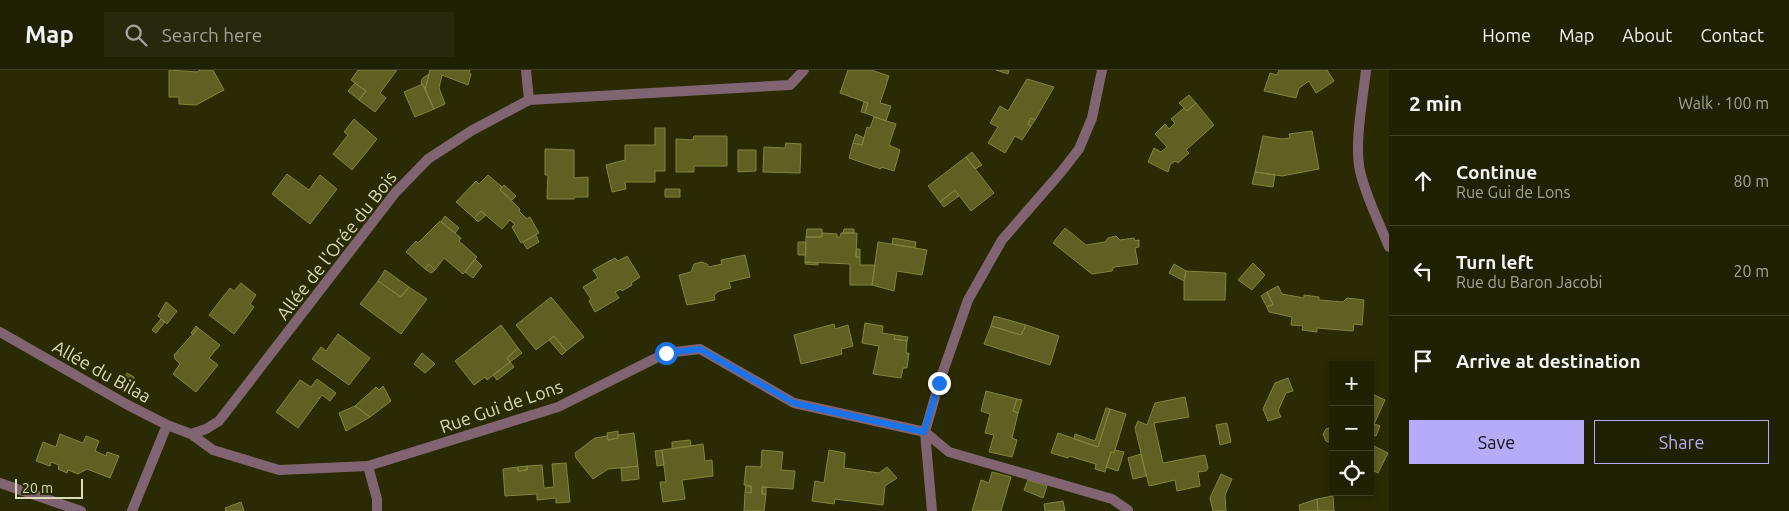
<!DOCTYPE html>
<html lang="en">
<head>
<meta charset="utf-8">
<style>
  :root { --surface:#202003; --page:#28280d; --text:#f1f3f6; --muted:#a2a39a; --line:#3d3e25; --accent:#b6abf8 }
  body { margin:0; font-family:Ubuntu,sans-serif; background:var(--page); color:var(--text) }
  .controls { position:absolute; right:15px; bottom:15px; display:grid; overflow:hidden; border-radius:0px; box-shadow:0 2px 8px #0003 }
  .controls button { width:45px; height:45px; display:grid; place-items:center; padding:0; border:0; border-bottom:1px solid var(--line); background:var(--surface); color:var(--text); font:25px sans-serif }
  .scale { position:absolute; left:15px; bottom:12px; width:68px; box-sizing:border-box; padding-left:5px; border:2px solid #dadcb9; border-top:0; font-size:14px; line-height:18px; white-space:nowrap; color:#dadcb9; -webkit-text-stroke:4px #2a2b04; paint-order:stroke }
  .stop { position:absolute; width:15px; height:15px; margin:-11px; border:4px solid #1a73e8; border-radius:50%; background:#fff }
  .stop.end { background:#1a73e8; border-color:#fff; box-shadow:0 1px 5px #0008 }
  .list { margin:0; padding:0; list-style:none }
  h2 { display:flex; justify-content:space-between; align-items:center; height:65px; margin:0; padding:0 20px; font-size:21px }
  h2 small { font-size:16px; font-weight:400; color:var(--muted) }
  .list li { display:grid; grid-template-columns:32px 1fr auto; gap:15px; align-items:center; box-sizing:border-box; height:90px; padding:0 20px; border-top:1px solid var(--line) }
  .list b { display:block; font-size:19px; white-space:nowrap }
  .list p { margin:0; font-size:16px; white-space:nowrap; color:var(--muted) }
  .list em { font-size:16px; font-style:normal; color:var(--muted) }
  .actions { display:flex; gap:10px; padding:15px 20px }
  .actions a { flex:1; padding:11px 0; border:1px solid var(--accent); border-radius:0px; text-align:center; font-size:18px; color:var(--accent) }
  .actions .main { background:var(--accent); color:#111 }
  .icon { flex:none; width:28px; height:28px; fill:none; stroke:currentColor; stroke-width:2; stroke-linecap:round; stroke-linejoin:round }
  .map { position:relative; flex:none; width:1389px; height:441px; overflow:hidden }
  header { display:flex; align-items:center; gap:30px; box-sizing:border-box; height:70px; padding:0 25px; background:var(--surface); border-bottom:1px solid var(--line) }
  header strong { font-size:24px }
  nav { display:flex; gap:28px; margin-inline-start:auto; font-size:18px }
  .search { width:350px; height:45px; background:var(--page); display:flex; align-items:center; gap:12px; box-sizing:border-box; padding:0 18px; border-radius:0px; color:var(--muted); font-size:19px }
  main { display:flex }
  aside { flex:1; background:var(--surface) }
  .map>svg:first-child { display:block }
  .building { fill:#5f6021; stroke:#83853f }
  .lines { fill:none; stroke-linecap:round; stroke-linejoin:round }
  .street { stroke:#816471; stroke-width:10 }
  .route { stroke:#1a73e8; stroke-width:6 }
  .labels { text-anchor:middle; dominant-baseline:central; stroke-width:4.5; stroke-linejoin:round; paint-order:stroke }
  .street-label { font-size:18px; fill:#dadcb9; stroke:#2a2b04 }
</style>
</head>
<body>
<header>
<strong>Map</strong>
<div class="search"><svg class="icon" aria-label="search" viewBox="0 0 24 24"><circle cx="10" cy="10" r="6"/><path d="M15 15l6 6"/></svg>Search here</div>
<nav><a>Home</a><a>Map</a><a>About</a><a>Contact</a></nav>
</header>
<main>
<div class="map">
<svg width="1389" height="441" viewBox="0 0 1389 441">
  <rect width="100%" height="100%" fill="#2a2b04"/>
  <path class="building" d="M169 0 197 2 200 0H213L224 20 196 35 179 34V27H169Z
    M358 0H397L380 23 386 28 375 42 359 30 366 21 351 10Z
    M430 0H470L469 3 471 4 468 15 442 5 439 18 445 34 434 39 425 20Z
    M848 0H871L889 6 880 33 891 36 886 51 865 43 868 33 840 23Z
    M996 0H1009L1008 4Z
    M1279 0H1327L1334 11 1316 23 1309 11 1299 18 1296 28 1264 21 1270 3 1277 5Z
    M429 4 425 20 421 12 423 8Z
    M1027 9 1054 17 1035 50 1031 48 1028 54 1031 56 1022 70 1015 66 1005 83 988 73 998 57 990 53 1000 36 1008 41Z
    M355 13 366 21 359 30 348 21Z
    M423 14 434 39 415 47 404 22Z
    M1189 25 1196 33 1187 41 1179 33Z
    M864 32 868 33 865 43 861 42Z
    M1196 33 1214 55 1186 80 1189 83 1178 93 1175 91 1170 95 1168 102 1148 92 1154 78 1161 82 1167 77 1155 64 1165 54 1169 59 1175 53 1171 49 1184 38 1187 41Z
    M874 47 896 54 889 75 900 80 894 101 881 97V99L849 88 853 73 862 75 867 57 870 58Z
    M1031 48 1035 50 1031 56 1028 54Z
    M354 49 377 69 352 100 333 84 348 65 344 62Z
    M655 58H665V101H655V112H625L626 119 612 122 606 95 625 90V75H655Z
    M1312 61 1319 99 1282 106 1255 102 1263 66 1282 69 1290 68 1289 64Z
    M856 64 864 68 862 75 853 73Z
    M694 66H727V96H694V102H676V69L693 70Z
    M786 73 801 74 800 103 763 102 764 77 785 78Z
    M545 79 574 80V108L588 107V127H574V129H547L548 105H545Z
    M738 80H756V101L738 102Z
    M972 82 982 95 975 99 966 87Z
    M966 87 994 123 971 141 955 120 940 132 928 116Z
    M1255 102 1275 105 1273 117 1252 114Z
    M287 104 309 120 320 105 337 119 310 154 272 124Z
    M488 105 502 117 500 120 520 139 519 141 527 149 530 147 539 163 521 173 512 157 515 155 510 150 502 159 481 141 474 148 456 132 476 111 479 114Z
    M504 115 516 126 512 130 500 120Z
    M665 119H680V127H665Z
    M955 120 959 126 944 137 940 132Z
    M481 141 486 145 478 152 474 148Z
    M445 146 459 158 455 163 441 152Z
    M440 151 461 168 459 171 477 187 463 204 444 188 435 200 429 194 425 199 406 182 416 171 418 173Z
    M1065 158 1086 175 1105 172 1108 168 1116 166 1120 170 1134 168 1135 171 1139 170V177L1135 178 1138 194 1114 197 1112 201 1092 204 1053 173Z
    M807 159H822V167H806Z
    M844 159H854V163H843Z
    M822 163 837 164V167H840L841 163H857L856 187H860V195H875L872 215H850V194L805 192 806 167H822Z
    M536 165 539 172 527 179 523 172Z
    M893 168 916 172 915 178 892 174Z
    M798 172H806V185H798Z
    M878 172 927 180 922 205 897 201 894 221 872 215Z
    M856 179H860V187H856Z
    M745 185 750 207 729 212 731 218 719 221 714 225 715 230 687 235 679 205 691 202 694 194 702 192 707 194 709 197 722 194 721 190Z
    M627 186 640 207 631 213 632 215 622 221 621 219 615 222 619 228 595 242 589 231 591 229 583 217 598 208 593 200 615 188 618 191Z
    M475 189 482 196 473 208 465 202Z
    M805 192 818 193V195L805 194Z
    M1253 193 1265 205 1252 220 1238 210Z
    M429 194 435 200 431 203 425 199Z
    M1174 194 1186 201 1184 211 1169 203Z
    M385 200 409 217 401 227 378 211Z
    M1186 201 1226 203 1225 230H1184V211Z
    M378 211 401 227 409 217 427 229 401 264 360 234Z
    M241 213 256 225 250 234 254 237 234 264 209 245 230 218 234 221Z
    M1278 216 1282 224 1304 228V225L1319 227V230L1343 232 1347 228 1364 230 1362 255 1354 254 1353 261 1317 258V262L1302 260 1303 256 1291 255 1292 247 1269 242 1267 237 1273 234 1267 222Z
    M1267 222 1273 234 1267 237 1261 226Z
    M551 227 584 267 566 281 554 266 536 280 516 255Z
    M166 232 177 241 167 254 158 246Z
    M994 246 1026 255 1021 265 991 256Z
    M161 249 165 252 156 263 152 260Z
    M865 253 883 256 882 263 895 265 894 269 907 271 906 283H909L907 298H903L901 308 873 304 879 276 862 273Z
    M834 254 835 259 848 255 853 276 841 279 842 284 801 294 794 265Z
    M501 255 518 278 507 288 510 292 487 310 485 307 474 315 455 291Z
    M1026 255 1059 266 1050 295 984 274 991 256 1021 265Z
    M196 256 198 258 193 265 191 263Z
    M198 258 220 275 209 288 218 295 196 322 173 304 180 294 175 289 174 285Z
    M338 264 370 288 349 315 312 289 321 277 326 281Z
    M895 265 908 267 907 271 894 269Z
    M554 266 566 281 562 285 549 270Z
    M518 278 522 283 510 292 507 288Z
    M422 283 435 294 425 303 414 294Z
    M510 292 514 297 497 310 493 305Z
    M127 303 134 307 130 315 122 311Z
    M1288 308 1293 321 1286 323 1278 341 1281 347 1268 351 1263 339 1275 313Z
    M317 309 336 323 330 331 322 325 298 358 276 342 300 310 311 317Z
    M383 316 391 331 370 347 355 336 376 317 379 320Z
    M986 321 1017 329 1013 341 1018 343 1012 368 1017 370 1012 387 989 382 994 365 985 363 990 344 981 341Z
    M1370 323 1385 330 1370 363Z
    M1185 327 1189 347 1154 353 1163 393 1205 385 1208 398 1206 401 1198 402 1200 416 1177 421 1175 410 1149 416 1135 358 1138 351 1147 355 1155 333Z
    M1017 329 1022 330 1018 343 1013 341Z
    M355 336 370 347 346 361 339 343Z
    M1106 338 1110 339 1098 377 1074 369 1075 364 1095 371Z
    M1110 339 1126 344 1114 383 1111 382 1105 402 1095 399 1096 394 1069 386 1068 388 1051 383 1058 363 1098 377Z
    M1227 353 1231 372 1220 375 1216 355Z
    M1375 354 1380 356 1376 366 1370 364Z
    M1332 357 1333 358V374L1326 371 1323 364 1326 359Z
    M618 361V368L608 370 607 363Z
    M634 363 638 396 608 399 593 409 576 388 575 383 595 368 607 366 608 370 618 368V365Z
    M60 364 83 373 86 366 99 371 95 381 106 386 107 382 119 386 110 408 87 399 78 404 68 400 67 403 58 399 59 395 51 392 50 396 36 391 43 372 56 377Z
    M690 370 691 376 672 379V372Z
    M703 374 705 391 712 390 713 406 682 410 685 429 663 432 660 412H666L662 380Z
    M1370 374 1388 383 1378 403 1370 399Z
    M662 380 664 395 657 396 655 381Z
    M762 380 783 382 781 400 795 401 793 419 762 417V424H766L764 441H744L745 422 751 423V416L744 415 746 396 761 397Z
    M829 380 845 383 844 398 879 403 887 397 897 408 885 416 883 435 835 429 834 434 812 431 815 411 824 413Z
    M1115 380 1124 382 1118 401 1106 397 1111 382 1114 383Z
    M1141 384 1146 406 1133 409 1128 388Z
    M566 393 570 432 556 433V428L537 430V424L505 426 503 399 518 397V401L527 400V396L542 395 544 418 554 417 552 394Z
    M527 396V400L518 401V397Z
    M638 396 639 409 622 411 621 398Z
    M992 402 1011 407 1001 441H972L981 410 989 413Z
    M1221 404 1232 409 1225 425 1226 441H1213L1210 428Z
    M1028 410 1047 416 1043 428 1024 420Z
    M746 416H751V423L745 422Z
    M762 417H766V424H762Z
    M1333 426 1334 441H1318L1317 429Z
    M1317 429 1318 441H1300L1299 435Z
    M1063 431 1065 441H1045L1044 434Z
    M241 432 244 441H226L225 438Z"/>
  <g class="lines">
    <path class="street" d="M526 0 529 30
      M1366 0C1363 29 1354 73 1360 101 1366 127 1379 152 1389 177
      M0 262 126 334 167 355 191 364 213 380 279 400 368 396 558 337 666 283 700 279 794 333 925 362 949 382 1112 429 1128 440
      M191 364 206 359 219 351 395 123 428 89 471 61 529 30 790 15 804 0
      M368 396 377 429V441
      M0 413 81 441
      M132 441 167 355
      M932 441 925 362 939 313 968 230 1002 170 1062 101 1079 79 1092 48 1102 0"/>
  </g>
  <g class="lines">
    <path class="route" d="M666 283 700 279 794 333 924 362 939 313"/>
  </g>
  <g class="labels">
    <g class="street-label">
      <text transform="translate(336 175) rotate(-52)">Allée de l'Orée du Bois</text>
      <text transform="translate(102 301) rotate(29)">Allée du Bilaa</text>
      <text transform="translate(501 336) rotate(-19)">Rue Gui de Lons</text>
    </g>
  </g>
</svg>
<div class="controls">
<button>+</button>
<button>−</button>
<button><svg class="icon" aria-label="locate" viewBox="0 0 24 24"><circle cx="12" cy="12" r="6"/><path d="M12 2v4M12 18v4M2 12h4M18 12h4"/></svg></button>
</div>
<div class="scale">20 m</div>
<div class="stop" style="left:666px;top:283px"></div>
<div class="stop end" style="left:939px;top:313px"></div>
</div>
<aside>
<h2>2 min<small>Walk · 100 m</small></h2>
<ul class="list">
<li><svg class="icon" aria-label="ahead" viewBox="0 0 24 24"><path d="M12 20V5M6 11l6-6 6 6"/></svg><div><b>Continue</b><p>Rue Gui de Lons</p></div><em>80 m</em></li>
<li><svg class="icon" aria-label="left" viewBox="0 0 24 24"><path d="M17 20v-9H6M10 6l-5 5 5 5"/></svg><div><b>Turn left</b><p>Rue du Baron Jacobi</p></div><em>20 m</em></li>
<li><svg class="icon" aria-label="arrive" viewBox="0 0 24 24"><path d="M6 21V4h12l-3 4 3 4H6"/></svg><div><b>Arrive at destination</b></div></li>
</ul>
<div class="actions"><a class="main">Save</a><a>Share</a></div>
</aside>
</main>
</body>
</html>
